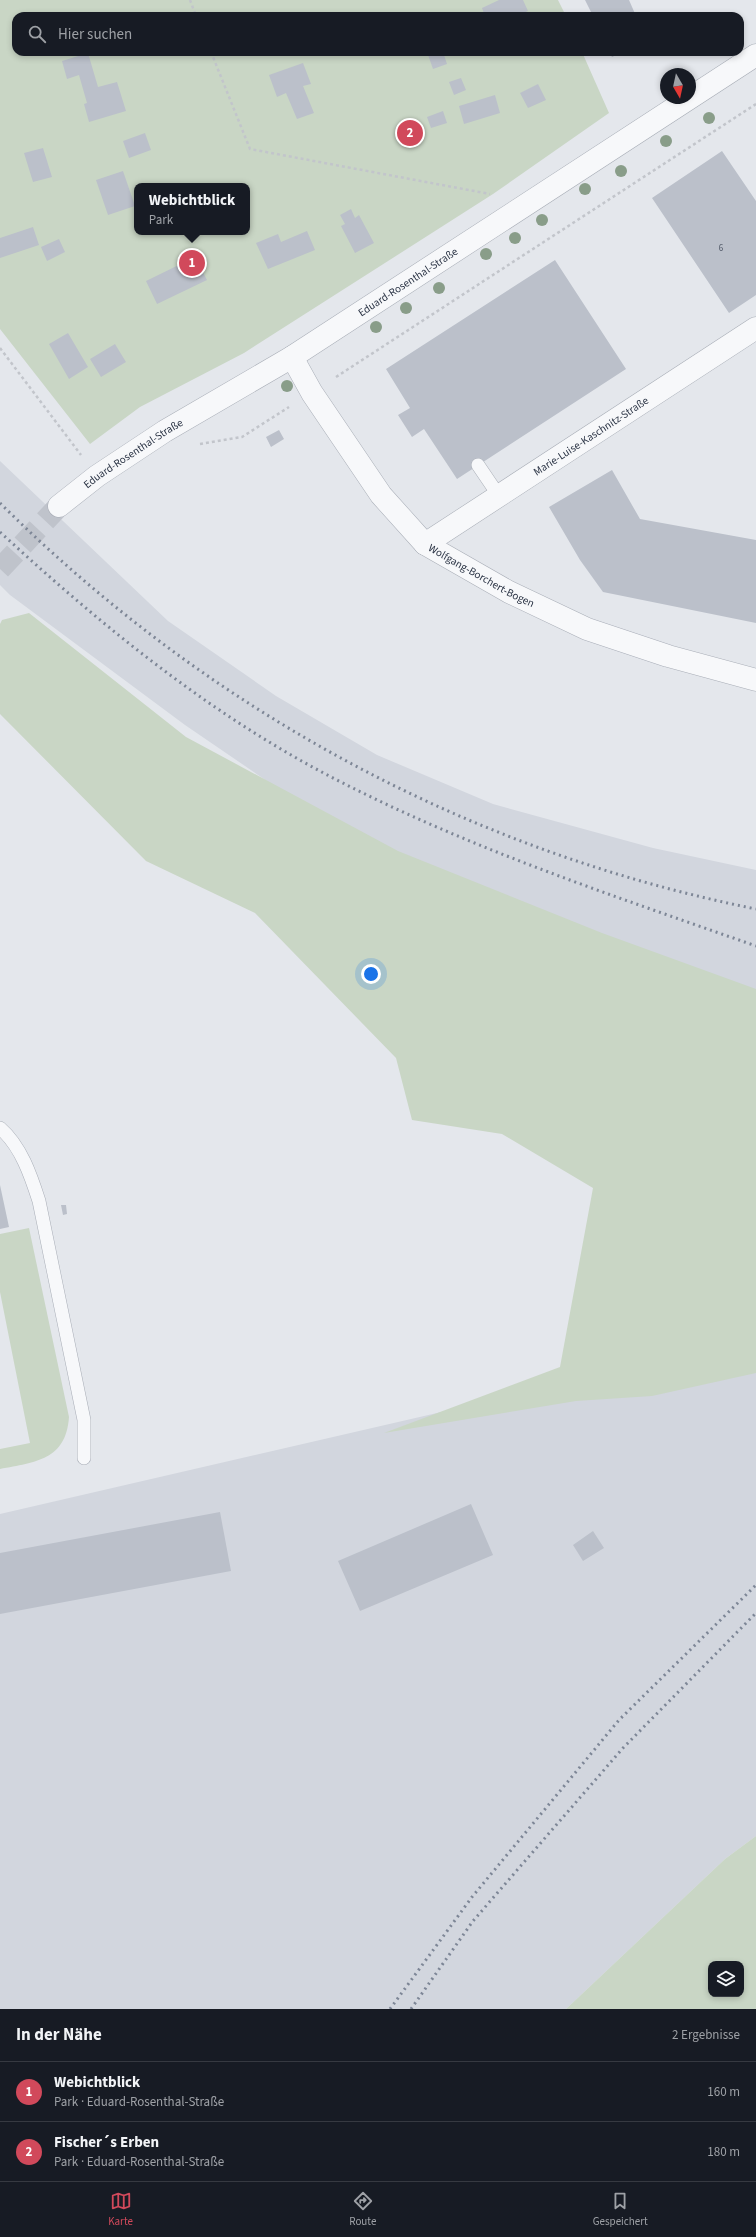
<!DOCTYPE html>
<html lang="de">
<head>
<meta charset="utf-8">
<style>
  :root { --surface:#171b24; --page:#242831; --text:#f1f3f6; --muted:#9ea1a6; --line:#363941; --accent:#d1495b }
  body { margin:0; font-family:"Source Sans 3",sans-serif; background:var(--page); color:var(--text) }
  .controls { position:absolute; right:12px; bottom:12px; display:grid; overflow:hidden; border-radius:8px; box-shadow:0 2px 6px #0003 }
  .controls button { width:36px; height:36px; display:grid; place-items:center; padding:0; border:0; border-bottom:1px solid var(--line); background:var(--surface); color:var(--text); font:20px sans-serif }
  .compass { position:absolute; left:660px; top:68px; width:36px; height:36px; border-radius:50%; background:var(--surface); box-shadow:0 2px 6px #0003; rotate:171deg }
  .you { position:absolute; left:371px; top:974px; width:14px; height:14px; margin:-10px; border:3px solid #fff; border-radius:50%; background:#1a73e8; box-shadow:0 0 0 6px #1a73e833 }
  .badge { display:grid; place-items:center; width:26px; height:26px; border-radius:50%; background:var(--accent); color:#fff; font-size:13px; font-weight:700 }
  .pin { position:absolute; translate:-50% -50%; border:2px solid #fff; box-shadow:0 1px 4px #0006 }
  .popup { position:absolute; left:134px; top:183px; width:116px; height:52px; box-sizing:border-box; display:grid; place-content:center; border-radius:8px; background:var(--surface); filter:drop-shadow(0 1px 3px #0005); font-size:13px; white-space:nowrap; color:var(--muted) }
  .popup b { font-size:15px; color:var(--text) }
  .popup::after { content:''; position:absolute; left:50%; top:100%; margin-left:-8px; border:8px solid transparent; border-top-color:var(--surface) }
  .list { margin:0; padding:0; list-style:none }
  h2 { display:flex; justify-content:space-between; align-items:center; height:52px; margin:0; padding:0 16px; font-size:17px }
  h2 small { font-size:13px; font-weight:400; color:var(--muted) }
  .list li { display:grid; grid-template-columns:26px 1fr auto; gap:12px; align-items:center; box-sizing:border-box; height:60px; padding:0 16px; border-top:1px solid var(--line) }
  .list b { display:block; font-size:15px; white-space:nowrap }
  .list p { margin:0; font-size:13px; white-space:nowrap; color:var(--muted) }
  .list em { font-size:13px; font-style:normal; color:var(--muted) }
  .icon { flex:none; width:22px; height:22px; fill:none; stroke:currentColor; stroke-width:2; stroke-linecap:round; stroke-linejoin:round }
  .map { position:relative; flex:none; width:756px; height:2009px; overflow:hidden }
  .search { position:absolute; background:var(--surface); box-shadow:0 2px 6px #0003; left:12px; right:12px; top:12px; height:44px; display:flex; align-items:center; gap:10px; box-sizing:border-box; padding:0 14px; border-radius:12px; color:var(--muted); font-size:15px }
  .sheet { height:172px; background:var(--surface) }
  nav { display:flex; justify-content:space-around; align-items:center; box-sizing:border-box; height:56px; border-top:1px solid var(--line); background:var(--surface); font-size:11px; color:var(--muted) }
  nav a { display:grid; justify-items:center; gap:2px }
  nav .on { color:var(--accent) }
  .map>svg:first-child { display:block }
  .built { fill:#d2d6de }
  .green { fill:#c9d6c5; fill-rule:evenodd }
  .building { fill:#bbc0ca }
  .lines { fill:none; stroke-linecap:round; stroke-linejoin:round }
  .minor-tunnel { stroke:#bfc3cb; stroke-width:22; stroke-dasharray:22 11; stroke-linecap:butt }
  .service-casing { stroke:#a9aeb7; stroke-width:14 }
  .minor-casing { stroke:#a9aeb7; stroke-width:23 }
  .path { stroke:#c2c5cb; stroke-width:2.5; stroke-dasharray:3 3; stroke-linecap:butt }
  .service { stroke:#f7f8fa; stroke-width:13 }
  .minor { stroke:#f7f8fa; stroke-width:22 }
  .rail { stroke:#7d8696; stroke-width:3; stroke-dasharray:2 4; stroke-linecap:butt }
  .tree { fill:#899d89 }
  .labels { text-anchor:middle; dominant-baseline:central; stroke-width:3.5; stroke-linejoin:round; paint-order:stroke }
  .number-label { font-size:9px; fill:#4f5766 }
  .street-label { font-size:11px; fill:#2b3445; stroke:#f4f6f9 }
</style>
</head>
<body>
<div class="map">
<svg width="756" height="2009" viewBox="0 0 756 2009">
  <rect width="100%" height="100%" fill="#e4e7ec"/>
  <path class="built" d="M0 461 168 621 276 696 377 755 493 804 653 848 756 870V1060L286 794 185 725 10 595 0 585Z
    M756 1351V1836L725 1859 566 2009H0V1514L489 1401Z"/>
  <path class="green" d="M0 0H558L566 16H16V52H582L609 113 493 194 244 353 140 407 90 444 0 329ZM137 186H247V232H137Z
    M29 613 186 737 398 851 602 933 756 989V1373L652 1396 576 1401 384 1433 560 1367 593 1188 502 1134 412 1120 396 1058 255 913 146 861 0 714V624L2 620Z
    M29 1228 69 1417C66 1460 36 1462 0 1469V1449L30 1443 0 1292V1234Z
    M756 1836V2009H566L725 1859ZM711 1964H741V1994H711Z"/>
  <path class="building" d="M499 0H523L528 11 517 16H504L503 13 496 16H485L482 8Z
    M585 0H629L636 16H593Z
    M427 52H443L447 64 433 69Z
    M609 52H623L612 57Z
    M88 53 98 87 117 82 126 111 89 122 84 104 87 103 79 75 67 79 62 61Z
    M303 63 311 84 303 86 314 113 297 119 286 93 277 97 269 75Z
    M461 78 466 90 454 95 449 82Z
    M538 84 546 100 528 108 520 93Z
    M495 95 500 113 464 124 459 106Z
    M443 111 447 123 431 128 427 117Z
    M145 133 151 150 129 158 123 141Z
    M43 148 52 177 33 182 24 153Z
    M722 151 756 201V295L729 313 652 198Z
    M123 171 135 206 108 215 96 180Z
    M351 209 355 218 359 215 374 243 355 253 341 226 345 224 340 215Z
    M33 227 39 245 0 258V238Z
    M307 231 315 250 268 269 256 243 278 234 281 242Z
    M59 239 65 252 47 261 41 247Z
    M195 257 207 280 157 304 146 281Z
    M555 260 626 369 457 479 424 429 412 437 398 415 410 408 386 369Z
    M68 333 88 367 69 379 49 344Z
    M115 344 126 362 101 377 90 359Z
    M279 430 284 439 271 447 266 437Z
    M612 470 640 519 756 540V623L603 592 580 560 549 507Z
    M0 1185 9 1227 0 1229Z
    M61 1205H66L67 1214 63 1215Z
    M471 1504 493 1555 360 1611 338 1561Z
    M220 1512 231 1571 0 1614V1553Z
    M593 1531 604 1548 583 1561 573 1545Z"/>
  <g class="lines">
    <path class="minor-tunnel" d="M0 569 59 506"/>
    <defs>
      <path id="service" d="M478 465 499 496
        M0 1128C21 1146 31 1176 39 1201L84 1420V1458"/>
      <g id="minor">
        <path id="s1" d="M292 357 312 393 381 495 425 544 509 592 587 629 668 656 756 680"/>
        <path id="s2" d="M59 506 97 476 165 431 292 357 756 55"/>
        <path id="s3" d="M425 544 756 328"/>
      </g>
    </defs>
    <use href="#service" class="service-casing"/>
    <use href="#minor" class="minor-casing"/>
    <path class="path" d="M190 0 196 16
      M211 52 250 149 490 194
      M0 348 81 455
      M336 377 756 104
      M200 444 242 437 289 407"/>
    <use href="#service" class="service"/>
    <use href="#minor" class="minor"/>
    <path class="rail" d="M0 503C208 710 468 851 756 909
      M0 532C103 627 212 716 337 780 471 849 614 896 756 946
      M390 2009 472 1897 619 1720 756 1585
      M411 2009 473 1921 623 1748 756 1613"/>
  </g>
  <g class="tree">
    <circle cx="709" cy="118" r="6"/>
    <circle cx="666" cy="141" r="6"/>
    <circle cx="621" cy="171" r="6"/>
    <circle cx="585" cy="189" r="6"/>
    <circle cx="542" cy="220" r="6"/>
    <circle cx="515" cy="238" r="6"/>
    <circle cx="486" cy="254" r="6"/>
    <circle cx="439" cy="288" r="6"/>
    <circle cx="406" cy="308" r="6"/>
    <circle cx="376" cy="327" r="6"/>
    <circle cx="287" cy="386" r="6"/>
  </g>
  <g class="labels">
    <g class="number-label">
      <text x="721" y="248">6</text>
    </g>
    <g class="street-label">
      <text stroke="none"><textPath href="#s2" startOffset="415">Eduard-Rosenthal-Straße</textPath></text>
      <text stroke="none"><textPath href="#s3" startOffset="198">Marie-Luise-Kaschnitz-Straße</textPath></text>
      <text stroke="none"><textPath href="#s2" startOffset="91">Eduard-Rosenthal-Straße</textPath></text>
      <text stroke="none"><textPath href="#s1" startOffset="295">Wolfgang-Borchert-Bogen</textPath></text>
    </g>
  </g>
</svg>
<div class="controls">
<button><svg class="icon" aria-label="layers" viewBox="0 0 24 24"><path d="M12 4l9 5-9 5-9-5zM3 14l9 5 9-5"/></svg></button>
</div>
<svg class="compass" viewBox="-18 -18 36 36"><path d="M0-13l5 13h-10z" fill="#e53935"/><path d="M0 13l5-13h-10z" fill="#9ea1a6"/></svg>
<div class="you"></div>
<div class="pin badge" style="left:192px;top:263px">1</div>
<div class="popup"><b>Webichtblick</b>Park</div>
<div class="pin badge" style="left:410px;top:133px">2</div>
<div class="search"><svg class="icon" aria-label="search" viewBox="0 0 24 24"><circle cx="10" cy="10" r="6"/><path d="M15 15l6 6"/></svg>Hier suchen</div>
</div>
<section class="sheet">
<h2>In der Nähe<small>2 Ergebnisse</small></h2>
<ul class="list">
<li><span class="badge">1</span><div><b>Webichtblick</b><p>Park · Eduard-Rosenthal-Straße</p></div><em>160 m</em></li>
<li><span class="badge">2</span><div><b>Fischer´s Erben</b><p>Park · Eduard-Rosenthal-Straße</p></div><em>180 m</em></li>
</ul>
</section>
<nav>
<a class="on"><svg class="icon" aria-label="map" viewBox="0 0 24 24"><path d="M3 6l6-2 6 2 6-2v14l-6 2-6-2-6 2zM9 4v14M15 6v14"/></svg>Karte</a>
<a><svg class="icon" aria-label="directions" viewBox="0 0 24 24"><path d="M12 3l9 9-9 9-9-9zM9 14v-3h6M13 9l2 2-2 2"/></svg>Route</a>
<a><svg class="icon" aria-label="saved" viewBox="0 0 24 24"><path d="M7 4h10v16l-5-4-5 4z"/></svg>Gespeichert</a>
</nav>
</body>
</html>
